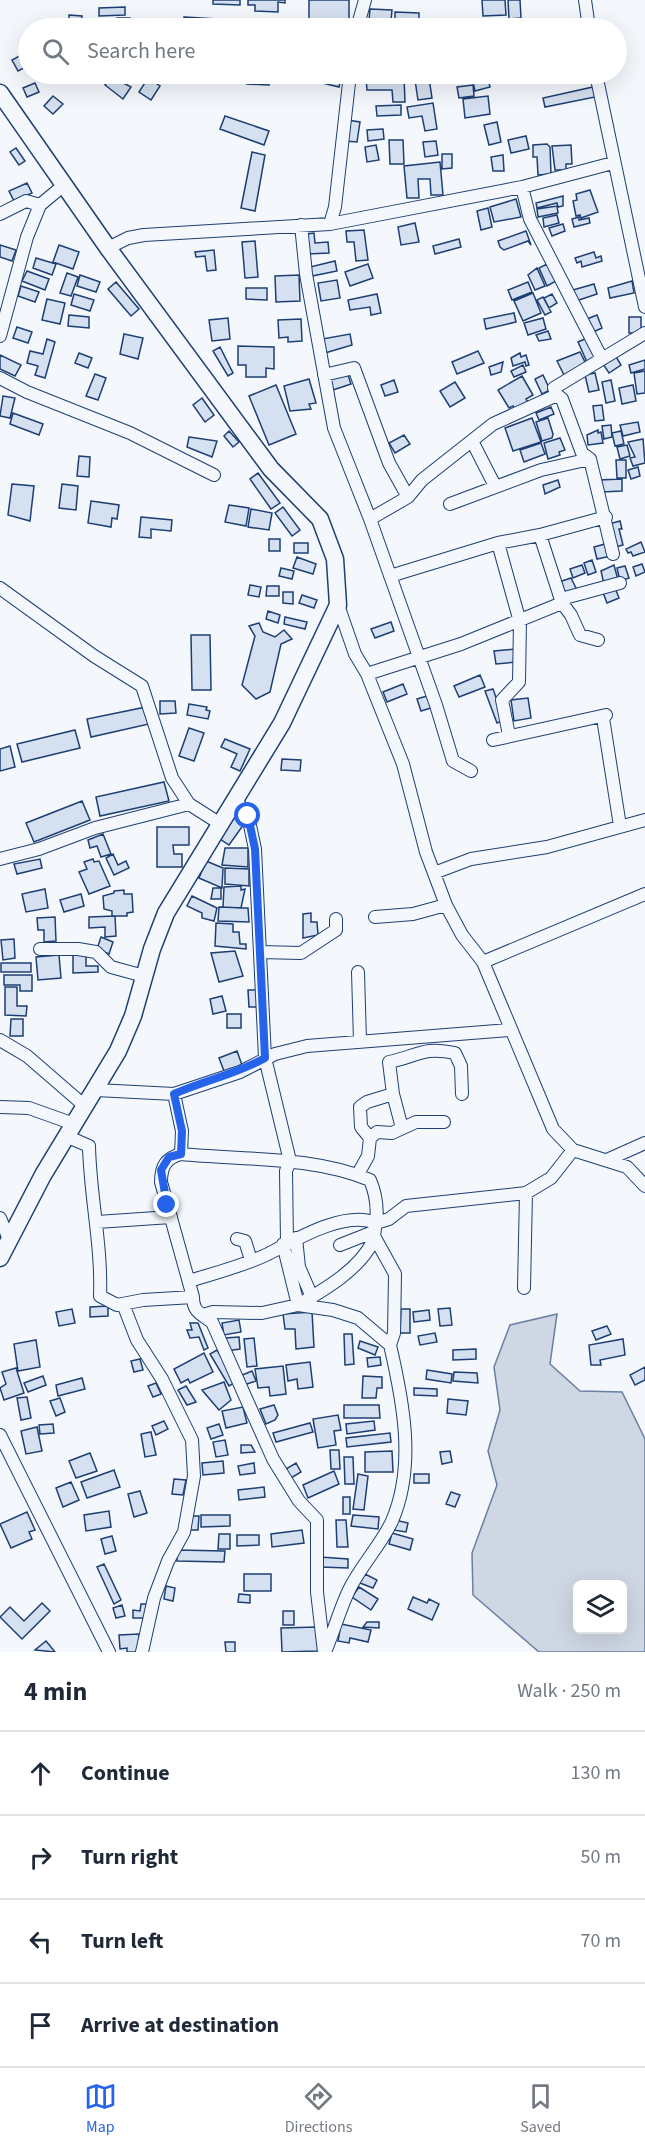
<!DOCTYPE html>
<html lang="en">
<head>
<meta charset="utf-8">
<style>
  :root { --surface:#fff; --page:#f6f6f7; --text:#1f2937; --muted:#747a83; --line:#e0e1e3; --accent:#2563eb }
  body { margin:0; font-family:"Source Sans 3",sans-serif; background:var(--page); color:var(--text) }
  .controls { position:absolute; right:18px; bottom:18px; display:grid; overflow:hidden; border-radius:9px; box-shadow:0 6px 24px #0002 }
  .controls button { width:54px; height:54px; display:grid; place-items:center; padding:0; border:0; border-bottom:2px solid var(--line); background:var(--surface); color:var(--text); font:30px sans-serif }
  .stop { position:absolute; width:18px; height:18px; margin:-14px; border:4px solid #2563eb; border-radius:50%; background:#fff }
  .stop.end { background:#2563eb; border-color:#fff; box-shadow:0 2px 6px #0008 }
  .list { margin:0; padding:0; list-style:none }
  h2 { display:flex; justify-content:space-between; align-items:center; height:78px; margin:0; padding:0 24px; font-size:26px }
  h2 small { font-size:20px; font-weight:400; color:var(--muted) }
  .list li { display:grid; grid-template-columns:39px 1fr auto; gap:18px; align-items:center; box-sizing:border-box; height:84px; padding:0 24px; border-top:2px solid var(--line) }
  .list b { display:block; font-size:22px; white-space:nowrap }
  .list em { font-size:20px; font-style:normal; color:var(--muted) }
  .icon { flex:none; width:33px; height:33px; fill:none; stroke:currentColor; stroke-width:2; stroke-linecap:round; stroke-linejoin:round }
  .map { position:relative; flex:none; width:645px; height:1652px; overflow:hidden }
  .search { position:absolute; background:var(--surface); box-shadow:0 6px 24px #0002; left:18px; right:18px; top:18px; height:66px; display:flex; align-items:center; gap:15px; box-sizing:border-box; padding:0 21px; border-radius:33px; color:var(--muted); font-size:22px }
  .sheet { height:414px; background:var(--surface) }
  nav { display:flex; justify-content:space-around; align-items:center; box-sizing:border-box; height:84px; border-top:2px solid var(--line); background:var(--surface); font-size:16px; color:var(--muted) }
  nav a { display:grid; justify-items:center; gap:3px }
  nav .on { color:var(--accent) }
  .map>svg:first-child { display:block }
  .water { fill:#cfd7e4; stroke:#687fa3; stroke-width:1.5; fill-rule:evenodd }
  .building { fill:#d5e0f0; stroke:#1d3f73; stroke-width:1.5 }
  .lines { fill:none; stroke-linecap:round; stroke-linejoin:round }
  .street-casing { stroke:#1d3f73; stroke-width:14 }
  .secondary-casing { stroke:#1d3f73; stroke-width:19 }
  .street { stroke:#f4f7fb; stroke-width:12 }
  .secondary { stroke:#f4f7fb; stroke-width:16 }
  .route { stroke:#2563eb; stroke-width:8 }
</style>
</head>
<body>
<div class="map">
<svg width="645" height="1652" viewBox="0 0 645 1652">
  <rect width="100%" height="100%" fill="#f4f7fb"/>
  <path class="water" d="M557 1314 550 1364 580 1391 622 1392 645 1439V1652H539L473 1595 472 1553 497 1485 488 1451 500 1410 494 1367 510 1325ZM578 1584H622V1630H578Z"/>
  <path class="building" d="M213 0H240V5L213 4Z
    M248 0H285V3L278 2V12L255 11V5H248Z
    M309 0H349V21H309Z
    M482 0H505L506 15 483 16Z
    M508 0H520L521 18 509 19Z
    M125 7V15L99 16V8Z
    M370 9 392 10 391 21 369 20Z
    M395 12 419 13V28H395Z
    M69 15 82 16V28H69Z
    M184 17 218 19V28H183Z
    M117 18H130V28H117Z
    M140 22 173 23V28H139Z
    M23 54 28 66 18 71 12 60Z
    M247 74H270L269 85 247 84Z
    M312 74H342L339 87 310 80Z
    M471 74H487L490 87 475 91Z
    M112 77 131 87 123 99 105 85Z
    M404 77 405 102H393L392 90H367L366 78Z
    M148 78 160 86 151 100 139 92Z
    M429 78 432 98 418 100 415 80Z
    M35 83 39 92 27 97 23 88Z
    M473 85 474 96 459 98 457 87Z
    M593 87 595 97 545 107 543 98Z
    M53 96 63 104 53 114 44 106Z
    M488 96 490 114 465 118 463 99Z
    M433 103 437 129 425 131 422 116 409 118 407 107Z
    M401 105V115L377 116 376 106Z
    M225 116 269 131 264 145 220 129Z
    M347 120 360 122 357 142 345 141Z
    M497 122 501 142 489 145 484 125Z
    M383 129 384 139 368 141 367 130Z
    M526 136 529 149 511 153 508 140Z
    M389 140H403L404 164H390Z
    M436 141 438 155 425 157 423 142Z
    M547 144 550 147 551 174 538 175 537 157H533V145Z
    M376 145 379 160 367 162 365 147Z
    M571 145 572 164H566V170H555L552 146Z
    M16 148 25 161 19 165 10 152Z
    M252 152 265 155 255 211 241 208Z
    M442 154H452V168L442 169Z
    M503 155 504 171H493L491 157Z
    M440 162 443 195H431L430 179H418L419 198H407L404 166Z
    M27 183 32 193 14 201 9 191Z
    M590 190 598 212 581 218 580 215 576 216 573 201 577 200 576 194Z
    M563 196V206L558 207 557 203 537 208 536 203Z
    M516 199 521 217 494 222 490 207Z
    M557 206 558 213 538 217 537 209Z
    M488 208 492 227 481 230 477 211Z
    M557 215 559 223 544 227 543 218Z
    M579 217V220L589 218 590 223 574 227 572 219Z
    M415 223 419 242 401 245 398 227Z
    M563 224 565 231 552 236 549 228Z
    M364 230 368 260 356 261 354 242H347L346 231Z
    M526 231 531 245 528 241 504 250 500 247 498 241Z
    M314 233 315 243 328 242 329 253 308 254 307 234Z
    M459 239 461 247 435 254 433 246Z
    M255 241 258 277 245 278 242 242Z
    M0 245 16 250 12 261 0 257Z
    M59 245 79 252 73 269 53 262Z
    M214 250 216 270 207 271 205 256 196 257 195 252Z
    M594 252 596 258 601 256 602 261 582 267 581 261 577 263 575 258Z
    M36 258 56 264 52 275 33 268Z
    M335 261 337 271 312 276 310 267Z
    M368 264 373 278 350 286 345 272Z
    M547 264 556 281 547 286 539 268Z
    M537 268 545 286 535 290 528 275Z
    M27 271 49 279 45 290 22 281Z
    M67 273 78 277 71 296 60 293Z
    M80 275 100 282 96 292 77 286Z
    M299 275 300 301 276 302 275 276Z
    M337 280 340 298 321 301 318 283Z
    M632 281 634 293 610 298 608 288Z
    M116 282 139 309 131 316 108 289Z
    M528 282 532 292 512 300 508 290Z
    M594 284 597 294 576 301 573 290Z
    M21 286 39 292 35 302 18 296Z
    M246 288H267V300L246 299Z
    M533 293 541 313 523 321 514 301Z
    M74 294 94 300 90 311 71 305Z
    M377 294 381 313 371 315 370 307 350 310 348 300Z
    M552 294 557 303 549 308 544 298Z
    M543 297 551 312 545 315 537 300Z
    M47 299 65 303 60 324 42 320Z
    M514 313 516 322 486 329 484 319Z
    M69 315 89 317V328L68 326Z
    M597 315 602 328 593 332 587 319Z
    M629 317H641V333H629Z
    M228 318 230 339 212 341 209 320Z
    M543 318 546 329 528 335 524 323Z
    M301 319 302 341 288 342V337L279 338 278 320Z
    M17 327 32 332 28 343 13 338Z
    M548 331 551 339 539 341 536 335Z
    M124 334 143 338 138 359 120 354Z
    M350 334 352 345 325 353 322 339Z
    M587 338 596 358 587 362 578 342Z
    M47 339 55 342 45 378 35 375 38 366 27 363 30 351 43 354Z
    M238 346 274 347V369L266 368V377H246V365H238Z
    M220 347 233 373 228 376 213 351Z
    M478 351 484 363 457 374 452 362Z
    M580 352 586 364 564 375 557 361Z
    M79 353 92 358 88 368 75 363Z
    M520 353 521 357 526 355 529 365 526 366 525 362 513 366 511 358Z
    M0 355 21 365 15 376 0 369Z
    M615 355 621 365 609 373 603 364Z
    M645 360V369L631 373 629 365Z
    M503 362 501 372 491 375 489 367Z
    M523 365 526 372 514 377 511 371Z
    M645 371V393L637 394 634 373Z
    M347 372 351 384 333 390 329 377Z
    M595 373 599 390 589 392 585 375Z
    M95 374 106 378 98 400 86 396Z
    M543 375 550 390 542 394 535 379Z
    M522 376 533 395 526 399 528 402 515 410 513 406 509 408 498 390Z
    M309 379 316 403 309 404 311 409 290 411 284 386Z
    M394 380 398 392 385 396 381 385Z
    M611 380 615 401 606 403 602 382Z
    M455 382 465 398 450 407 440 391Z
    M276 385 296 434 269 445 249 396Z
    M633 385 636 401 622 404 619 388Z
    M3 396 15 398 10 418 0 416Z
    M202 398 214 415 205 422 193 405Z
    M602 405 604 420 595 421 593 406Z
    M551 407 554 414 539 420 536 413Z
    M13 413 43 424 39 435 10 424Z
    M532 418 541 442 513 451 505 428Z
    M548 418 553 434 552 438 542 441 536 422Z
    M638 422 640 432 623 436 620 425Z
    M611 425 612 437 604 439 602 426Z
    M598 430V433L601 432 603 443 588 445 587 435Z
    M229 431 239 442 233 447 224 436Z
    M621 431 624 444 615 446 612 433Z
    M404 435 410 444 395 453 389 443Z
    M189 437 217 441 212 457 187 447Z
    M560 438 565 450 559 452 560 455 548 459 544 443Z
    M643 439 645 463 633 466 630 458 635 457 628 442Z
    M541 443 545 454 524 462 520 450Z
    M627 445 630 456 620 459 617 447Z
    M79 456 90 457 89 477 77 476Z
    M616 460H626V478H617Z
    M638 467 640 476 631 479 628 470Z
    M258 473 280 503 271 509 250 479Z
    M622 479V491L602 492 599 480Z
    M558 480 560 487 545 494 543 485Z
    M12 484 34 486 30 521 8 515Z
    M62 484 78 486 76 510 59 508Z
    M91 501 119 505 117 519 112 518 111 527 88 523Z
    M229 505 249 508 246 526 225 522Z
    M283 507 300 530 292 536 275 513Z
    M251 509 272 513 269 530 248 527Z
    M141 517 172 520 171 531 151 529V538L139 537Z
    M620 521 622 529H619L623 545 615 547 609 524Z
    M269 539H280V551H269Z
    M641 542 645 552 633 556 631 552 628 553 626 549Z
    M294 543H308V553H294Z
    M605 544 611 556 597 559 594 547Z
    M297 557 316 564 313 574 293 568Z
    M592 560 596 572 588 575 584 563Z
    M642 564 645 572 636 576 633 567Z
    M582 565 585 573 573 578 570 569Z
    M614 565 618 580 604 584 601 571Z
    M625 566 629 578 620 581 617 568Z
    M281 568 294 571 292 579 279 576Z
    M571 578 577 590 563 594 559 582Z
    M250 585 261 587 259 597 248 595Z
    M614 585 619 598 607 603 602 590Z
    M267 586H279V596H266Z
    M283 592H293V604L283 603Z
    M302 595 317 600 314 608 299 603Z
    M268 611 280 615 278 623 266 619Z
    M285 617 307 622 305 629 284 624Z
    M391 622 394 631 375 638 371 629Z
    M259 623 263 632 275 637 284 630 292 639 281 644 270 692 256 699 242 685 255 636 249 626Z
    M191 635H210L211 690H192Z
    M515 649 517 662 496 664 494 651Z
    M480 675 485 687 459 697 454 686Z
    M403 684 407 694 387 702 383 692Z
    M493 689 504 720 497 723 485 691Z
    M427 696 431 708 421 711 417 699Z
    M528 698 531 718 514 721 511 700Z
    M160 701H175L176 713 160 714Z
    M189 704 207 707 206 710 210 711 208 719 187 715Z
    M146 707 149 724 91 737 87 719Z
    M189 728 204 733 194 761 179 756Z
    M75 730 80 748 22 762 17 744Z
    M225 739 250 749 240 771 231 767 237 754 221 747Z
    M10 746 15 767 0 771V749Z
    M282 759 301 760 300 771 281 770Z
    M164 782 169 801 100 816 96 797Z
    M82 801 90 820 34 842 26 823Z
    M234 818 244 824 229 845 220 839Z
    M157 827H189V845H173L174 854H182V867H157Z
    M103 834 111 854 101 857 97 846 90 848 88 840Z
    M225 848H248V867L222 865Z
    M113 854 118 865 126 861 129 868 114 875 106 858Z
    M40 859 42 868 17 874 14 864Z
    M93 859 94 862 99 861 110 886 89 894 79 872 87 869 84 862Z
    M206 861 223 868 222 888 199 878Z
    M225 868 249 869V886L225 884Z
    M241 886V890L245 889 241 908 223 907 224 887Z
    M213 888H221V899H211Z
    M45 889 48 908 26 912 22 894Z
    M124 890V894H132L133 912 127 913V916H112V911L104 909 103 896 114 893V891Z
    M81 894 84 906 64 912 60 900Z
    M192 896 217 908 214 921 202 918V913L187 906Z
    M219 907 248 908 249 922 218 921Z
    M311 913V922H317L318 935 303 938V914Z
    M115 916 116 936 105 937V927L89 928V917Z
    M55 917 56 941 44 942V930H38L37 918Z
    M216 923 233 924V932H239L240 944H246V949L215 946Z
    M101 937 113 942 109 954 97 949Z
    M14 939 15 958 3 960 1 940Z
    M235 951 243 976 219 982 211 953Z
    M86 954V966H98V972L73 973V955Z
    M59 955 61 978 38 980 36 957Z
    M1 963H31V972H1Z
    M4 975H32V991H20V985H4Z
    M5 987H17V1006H27L26 1016 5 1015Z
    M248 990H257L258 1007H249Z
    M222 996 226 1011 213 1014 210 999Z
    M227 1014H241V1028H227Z
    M11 1019H23V1036H10Z
    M237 1051 242 1065 224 1071 219 1058Z
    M108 1306V1316L90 1317V1307Z
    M450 1308 452 1325 440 1326 438 1309Z
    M72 1309 75 1323 59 1326 56 1312Z
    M401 1309H410V1333H400Z
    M429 1310 430 1320 414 1322 413 1312Z
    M312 1312 314 1347 296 1349 295 1329H285L283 1314Z
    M239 1320 241 1332 224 1335 222 1323Z
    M190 1323H198L208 1348 204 1350 199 1337 190 1338 187 1330H192Z
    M607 1326 611 1334 596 1340 592 1331Z
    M435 1333 437 1342 420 1345 418 1336Z
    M344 1334H352L354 1364 345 1365Z
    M239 1337 240 1349 226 1351 225 1338Z
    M254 1338 257 1366 247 1367 244 1339Z
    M623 1339 625 1355 600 1360 601 1365H591L589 1345Z
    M36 1340 40 1367 18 1371 14 1344Z
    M360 1341 378 1347 375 1355 358 1348Z
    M476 1349V1359L453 1360V1350Z
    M217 1350 236 1382 229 1386 210 1354Z
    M204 1353 213 1372 190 1383 188 1379 181 1383 174 1369Z
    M380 1357 381 1365 368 1367 367 1358Z
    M140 1359 143 1370 134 1372 131 1361Z
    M310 1362 313 1387 298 1389 297 1379 288 1381 286 1365Z
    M283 1366 286 1394 270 1396 269 1387 258 1388 255 1369Z
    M645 1367V1380L635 1385 630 1375Z
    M16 1368 24 1393 4 1400 0 1388 6 1384 2 1372Z
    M427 1370 452 1374 451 1383 426 1379Z
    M252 1371 256 1381 244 1385 240 1376Z
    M454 1372 477 1373 478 1383 453 1381Z
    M43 1376 46 1385 28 1392 24 1383Z
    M363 1376 382 1377V1388H377L376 1398H362Z
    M82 1378 85 1389 58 1396 56 1385Z
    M224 1382 231 1400 219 1410 202 1390Z
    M156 1383 161 1394 153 1397 148 1386Z
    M186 1386 196 1402 187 1405 178 1390Z
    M414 1388 437 1389V1396L414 1395Z
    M27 1397 31 1418 21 1420 17 1398Z
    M60 1398 65 1412 56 1416 50 1401Z
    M448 1399 468 1401 466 1415 447 1413Z
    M274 1405 278 1415 275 1420 266 1424 260 1409Z
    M344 1405H379L380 1418H344Z
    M243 1407 247 1423 226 1428 222 1411Z
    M338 1415 341 1430 334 1431 336 1445 318 1448 313 1419Z
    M164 1421 168 1429 156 1435 152 1426Z
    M374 1421 375 1430 347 1434 346 1424Z
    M310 1423 313 1432 276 1442 273 1433Z
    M53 1424 54 1433 40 1434 39 1425Z
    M219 1424 223 1435 211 1439 207 1428Z
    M37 1427 42 1451 26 1454 21 1431Z
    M151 1432 156 1455 145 1457 141 1434Z
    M390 1433 391 1442 347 1447 346 1438Z
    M225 1440 228 1455 216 1457 213 1442Z
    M241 1445H251L255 1452 241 1453Z
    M330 1450H339L340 1469H331Z
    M392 1451 393 1472H365V1452Z
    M450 1451 452 1462 442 1464 440 1452Z
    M90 1453 97 1471 76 1478 69 1461Z
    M344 1457H353L354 1484H345Z
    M223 1461 224 1473 203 1475 202 1463Z
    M254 1463 255 1473 240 1475 238 1466Z
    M296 1463 301 1472 291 1478 286 1469Z
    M114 1470 120 1487 87 1498 81 1482Z
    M334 1471 339 1484 308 1498 303 1485Z
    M358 1474 368 1476 364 1510 353 1509Z
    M414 1474H429V1483H414Z
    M174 1479 186 1480 183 1495 172 1494Z
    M71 1482 79 1500 63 1507 56 1488Z
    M264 1487 265 1497 239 1500 238 1490Z
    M140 1491 147 1513 134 1517 128 1494Z
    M451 1492 460 1495 455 1507 446 1504Z
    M343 1497H350V1514H343Z
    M109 1511 111 1527 86 1531 84 1515Z
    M27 1512 35 1530 29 1532 32 1539 11 1548 0 1524Z
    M201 1515H230V1526L201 1527Z
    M353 1515 379 1517 378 1529 351 1526Z
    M188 1516H199L198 1530H187Z
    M336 1520H346L348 1547H337Z
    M395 1520 408 1523 406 1532 393 1530Z
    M302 1530 304 1543 272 1547 271 1534Z
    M392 1533 413 1539 410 1550 389 1544Z
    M219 1534H230V1549H218Z
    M237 1535H259V1545L237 1546Z
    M112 1536 116 1551 105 1554 101 1539Z
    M177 1550 225 1551 224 1562 177 1561Z
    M320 1557 348 1559V1568L320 1567Z
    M104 1564 121 1600 114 1604 97 1567Z
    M244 1574H271V1591H244Z
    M365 1574 377 1580 373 1588 360 1583Z
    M166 1586 175 1588 173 1601 164 1599Z
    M359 1587 378 1599 371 1610 352 1597Z
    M239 1594 250 1595V1603L238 1602Z
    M413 1597 427 1603 429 1599 439 1604 432 1620 408 1609Z
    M42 1603 50 1611 22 1639 0 1617 10 1607 24 1621Z
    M141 1604H148L147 1618H133V1610L140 1611Z
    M122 1605 125 1616 116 1618 113 1608Z
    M283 1611H294V1625H283Z
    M367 1622H379V1628L363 1627Z
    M341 1624 371 1630 368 1642 350 1638 349 1643 338 1641Z
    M317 1627 318 1651 282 1652 281 1628Z
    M139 1634 140 1652H127V1648L120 1649 119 1635Z
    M46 1641 55 1652 35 1650Z
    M225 1642H235V1652H226Z"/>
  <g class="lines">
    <defs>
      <path id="street" d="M585 0 589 28
        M357 28 365 0
        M596 74 645 307
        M522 187 530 219 602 359
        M0 214 26 201 40 205
        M330 224 522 187 613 163
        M301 225 306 274 334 428 370 519 436 705 453 761 471 771
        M108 248 128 238 144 235 330 224 335 207 350 74
        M0 336 27 237 40 205 64 185
        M324 375 354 368 389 463 408 497
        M0 378 27 392 130 433 214 475
        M557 395 562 399 582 453 590 459
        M472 441 495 486
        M450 504 541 470 590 459 613 554
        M370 519 408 497 422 480 493 424 557 395 554 388 645 333
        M540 535 562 603 571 615 580 635 598 640
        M498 543 520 622 519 682 502 700 509 735
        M390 576 498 543 540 535 606 517
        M0 588 94 656 142 686 172 778 189 804 219 823
        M561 599 620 583
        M338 605 355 654 367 674 403 764 426 852 446 905 462 935 483 962 553 1129 573 1150 627 1167 645 1186
        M367 674 461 644 562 603
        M603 718 620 826
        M493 740 606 715
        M236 800 248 816 255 849 265 1058 290 1161 286 1171 287 1242
        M0 859 39 849 95 828 189 804
        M434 873 471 859 547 847 645 820
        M375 917 413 914 446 905
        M40 949H78L96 952 111 967 144 976
        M260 952 301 953 336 930V919
        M483 962 645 894
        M358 972 360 1041
        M0 1040 27 1056 86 1107
        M96 1090 174 1094 240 1072 275 1054 307 1046 509 1030
        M174 1094 182 1131 181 1154C242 1160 313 1156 370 1180 376 1194 378 1207 376 1223 344 1210 295 1240 268 1254 243 1266 215 1273 189 1281
        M0 1107 29 1108 74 1124
        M402 1128 393 1094 389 1062C418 1056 423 1046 455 1053L461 1066 462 1094
        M66 1136 89 1146C90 1196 102 1245 100 1296L117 1305 143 1300 193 1297
        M370 1138 361 1127 360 1107 367 1102 393 1094
        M181 1154C166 1158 161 1166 161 1182L193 1297C193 1312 201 1314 212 1322L273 1459 299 1501 317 1520V1592L324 1652
        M607 1160 645 1143
        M358 1174 368 1156 370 1138 377 1132 392 1133 416 1122H444
        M0 1218 9 1239
        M97 1222 171 1217
        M296 1238 299 1267 312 1297
        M375 1238 395 1274 394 1333 390 1345
        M237 1239 245 1241 251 1260
        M283 1244 298 1305C324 1290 360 1269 373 1241 375 1236 374 1229 376 1223L389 1219 406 1206 526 1193 551 1178 573 1150
        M340 1245 373 1232
        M524 1288 526 1193
        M123 1304 137 1340 162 1379 192 1440 194 1476 184 1532 168 1561 154 1598 142 1652
        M203 1315 213 1312 262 1313 298 1305 333 1310 358 1318 390 1345C403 1401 416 1466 392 1521 381 1545 362 1564 350 1588 340 1608 334 1631 325 1652
        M0 1435 109 1652"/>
      <path id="secondary" d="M0 93 108 248 271 469 320 519 335 559 338 605 282 723 166 913 152 949 133 1016 118 1051 43 1175 0 1258"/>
    </defs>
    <use href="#street" class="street-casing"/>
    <use href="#secondary" class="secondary-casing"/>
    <use href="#street" class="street"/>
    <use href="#secondary" class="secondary"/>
  </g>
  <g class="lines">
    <path class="route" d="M167 1205 161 1170 169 1157 181 1154 182 1131 174 1094C205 1080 234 1075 265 1058L255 849 248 816"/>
  </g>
</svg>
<div class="controls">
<button><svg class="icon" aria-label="layers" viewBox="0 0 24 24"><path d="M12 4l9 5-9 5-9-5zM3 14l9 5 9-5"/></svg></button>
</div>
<div class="stop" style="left:248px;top:816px"></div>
<div class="stop end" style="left:167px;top:1205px"></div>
<div class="search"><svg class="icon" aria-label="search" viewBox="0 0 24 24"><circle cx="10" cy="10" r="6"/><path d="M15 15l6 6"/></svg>Search here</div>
</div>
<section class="sheet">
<h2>4 min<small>Walk · 250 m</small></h2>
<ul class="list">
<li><svg class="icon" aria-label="ahead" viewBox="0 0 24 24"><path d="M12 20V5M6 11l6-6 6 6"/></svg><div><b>Continue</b></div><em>130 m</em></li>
<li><svg class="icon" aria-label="right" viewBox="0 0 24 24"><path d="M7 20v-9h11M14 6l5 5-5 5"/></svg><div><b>Turn right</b></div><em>50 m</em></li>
<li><svg class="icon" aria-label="left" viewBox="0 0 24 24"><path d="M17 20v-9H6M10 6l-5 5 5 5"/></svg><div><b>Turn left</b></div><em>70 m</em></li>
<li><svg class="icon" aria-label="arrive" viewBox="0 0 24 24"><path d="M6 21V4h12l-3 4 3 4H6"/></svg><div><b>Arrive at destination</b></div></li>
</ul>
</section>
<nav>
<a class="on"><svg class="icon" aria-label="map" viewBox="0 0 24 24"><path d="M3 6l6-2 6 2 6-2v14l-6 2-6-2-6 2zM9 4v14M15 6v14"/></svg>Map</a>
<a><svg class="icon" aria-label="directions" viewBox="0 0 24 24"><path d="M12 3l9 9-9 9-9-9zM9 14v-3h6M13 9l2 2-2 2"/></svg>Directions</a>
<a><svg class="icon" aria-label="saved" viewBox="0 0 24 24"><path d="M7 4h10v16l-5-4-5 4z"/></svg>Saved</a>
</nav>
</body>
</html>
